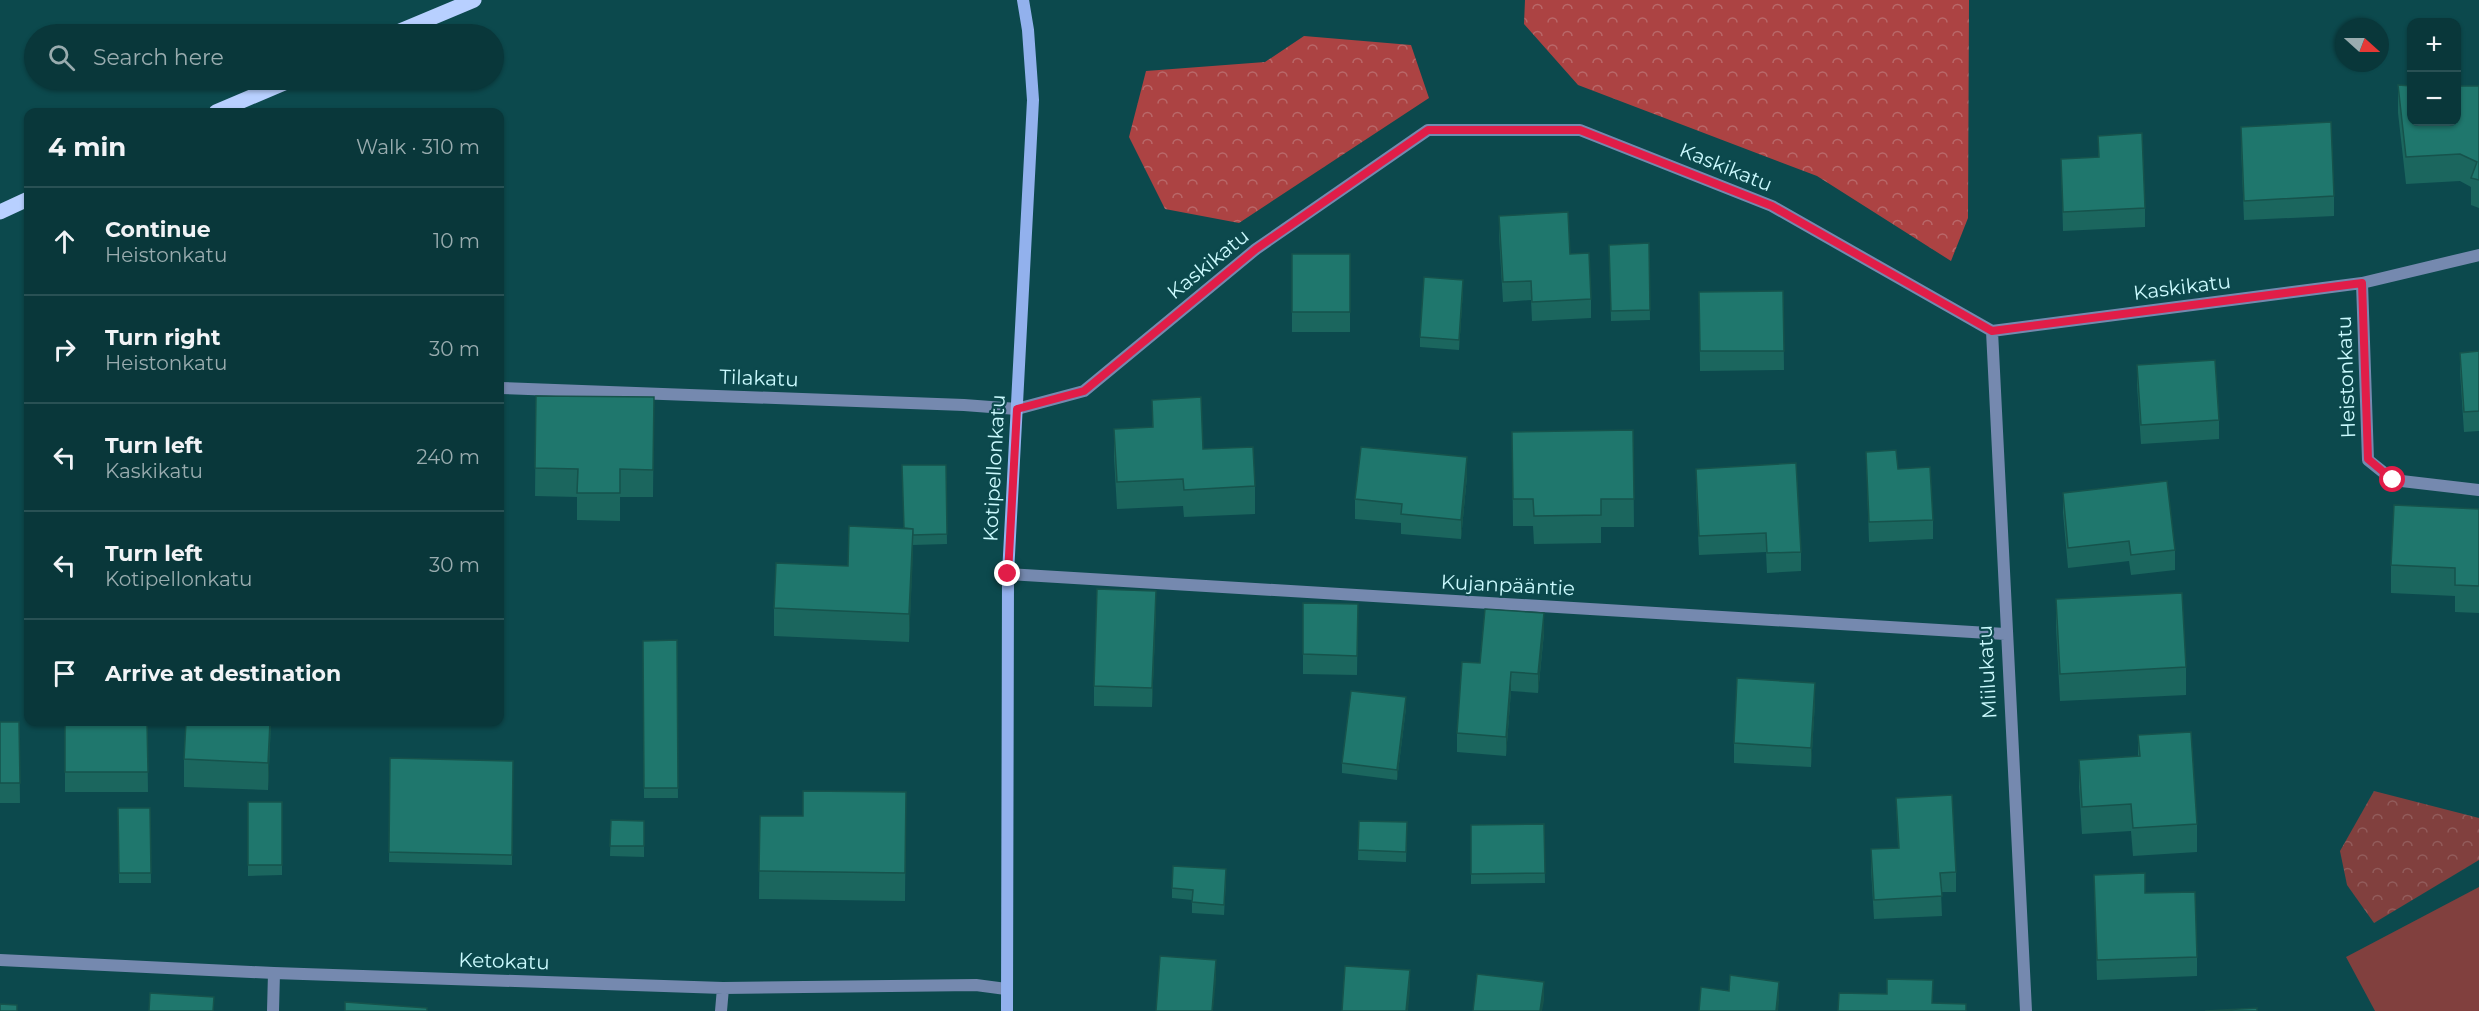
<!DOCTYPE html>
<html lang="en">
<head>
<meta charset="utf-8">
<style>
  :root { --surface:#09373a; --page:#174245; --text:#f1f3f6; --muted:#99acaf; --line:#295154 }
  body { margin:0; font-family:Montserrat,sans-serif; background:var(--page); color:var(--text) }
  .controls { position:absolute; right:18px; top:18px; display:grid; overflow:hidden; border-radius:12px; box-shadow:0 2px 4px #0004 }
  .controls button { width:54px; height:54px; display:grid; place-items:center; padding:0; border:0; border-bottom:2px solid var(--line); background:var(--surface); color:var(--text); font:30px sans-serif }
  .compass { position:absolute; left:2335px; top:18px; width:54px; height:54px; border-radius:50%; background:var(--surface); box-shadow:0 2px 4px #0004; rotate:111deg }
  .stop { position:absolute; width:18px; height:18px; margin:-14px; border:4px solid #e11d48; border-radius:50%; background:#fff }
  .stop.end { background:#e11d48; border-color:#fff; box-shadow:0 2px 6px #0008 }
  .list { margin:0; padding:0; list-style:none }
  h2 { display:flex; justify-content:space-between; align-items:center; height:78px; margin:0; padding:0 24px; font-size:26px }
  h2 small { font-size:20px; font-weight:400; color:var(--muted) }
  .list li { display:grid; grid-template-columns:39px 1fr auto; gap:18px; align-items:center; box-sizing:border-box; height:108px; padding:0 24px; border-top:2px solid var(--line) }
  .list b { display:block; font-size:22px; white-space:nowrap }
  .list p { margin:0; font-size:20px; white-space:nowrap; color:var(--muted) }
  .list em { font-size:20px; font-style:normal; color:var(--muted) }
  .icon { flex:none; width:33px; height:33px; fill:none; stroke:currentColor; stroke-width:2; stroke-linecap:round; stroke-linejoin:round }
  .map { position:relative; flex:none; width:2479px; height:1011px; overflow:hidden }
  .search { position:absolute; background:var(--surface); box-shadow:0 2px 4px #0004; left:24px; top:24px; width:480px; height:66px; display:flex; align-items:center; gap:15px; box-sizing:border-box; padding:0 21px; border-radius:33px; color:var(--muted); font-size:22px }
  .panel { position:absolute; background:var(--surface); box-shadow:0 2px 4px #0004; left:24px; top:108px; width:480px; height:618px; border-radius:12px }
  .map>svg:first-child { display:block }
  .grass { fill:#81403e }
  .forest { fill:url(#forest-crowns) }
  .park { fill:url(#park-crowns) }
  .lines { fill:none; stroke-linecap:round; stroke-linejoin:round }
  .street { stroke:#7589af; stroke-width:12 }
  .secondary { stroke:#92b1ed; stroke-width:12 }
  .primary { stroke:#b8d0ff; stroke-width:15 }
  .wall { fill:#1b665e }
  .shaded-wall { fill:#16534c }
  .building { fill:#1f776d; stroke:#16534c; stroke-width:1.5 }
  .route { stroke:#e11d48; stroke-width:8 }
  .labels { text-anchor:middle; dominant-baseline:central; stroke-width:4.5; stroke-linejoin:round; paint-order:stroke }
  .street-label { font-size:20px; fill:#cbfafe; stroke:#0c494d }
</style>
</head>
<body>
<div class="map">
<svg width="2479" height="1011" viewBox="0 0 2479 1011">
  <defs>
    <pattern id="forest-crowns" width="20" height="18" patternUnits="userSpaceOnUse" patternTransform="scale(1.5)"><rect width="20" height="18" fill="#ac4343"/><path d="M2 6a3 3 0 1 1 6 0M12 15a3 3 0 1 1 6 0" fill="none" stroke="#b96869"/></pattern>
    <pattern id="park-crowns" width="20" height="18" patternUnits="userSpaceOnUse" patternTransform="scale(1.5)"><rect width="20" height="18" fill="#81403e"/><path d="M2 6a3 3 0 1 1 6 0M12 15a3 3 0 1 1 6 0" fill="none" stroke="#925c5b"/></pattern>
  </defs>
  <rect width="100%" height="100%" fill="#0c494d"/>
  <path class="grass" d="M2479 887V1011H2375L2346 957Z"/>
  <path class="forest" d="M1525 0H1969L1968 218 1951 261 1817 176 1578 85 1524 24Z
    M1304 36 1411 45 1429 98 1239 223 1165 209 1129 137 1146 71 1265 62Z"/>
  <path class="park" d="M2374 791 2479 818V860L2374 923 2347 885 2340 851Z"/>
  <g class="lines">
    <path class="street" d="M2362 283 2368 460 2393 480 2479 490
      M1992 331 2026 1011
      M500 388 964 405 1017 409 1084 391 1256 249 1428 130H1580L1772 206 1992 331 2362 283 2479 255
      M1008 574 2005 634
      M0 960 274 973 723 988 976 985 1006 989
      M273 1011 274 973
      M721 1011 723 988"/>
    <path class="secondary" d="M1007 1011 1008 574 1033 100 1028 30 1023 0"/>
    <path class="primary" d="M393 34 474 0
      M216 112 291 80
      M0 212 28 199"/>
  </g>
  <path class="wall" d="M2398 85 2479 86V208L2471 205V187L2460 181 2406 184 2398 113Z
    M2241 127 2334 196V216L2244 220 2241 146Z
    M2098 136 2145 208V227L2063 231 2061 159 2098 157Z
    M1499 216 1570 254 1591 299V318L1532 321 1531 300 1503 302 1499 236Z
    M1649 243 1650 320 1611 321 1609 245Z
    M1292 254H1350V332H1292Z
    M1463 290 1459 350 1420 347V337Z
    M1783 291 1784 370 1700 371 1699 292Z
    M2479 351V431L2464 432 2460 372V353Z
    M2137 365 2219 420V439L2141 444 2137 385Z
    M536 396 654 397 653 497H620V521L577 520V497L535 496Z
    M1152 400 1203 449 1255 486V514L1184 517 1183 506 1117 509 1114 457V429L1152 427Z
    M1633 430 1634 527H1601V543L1534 544 1533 526H1513L1512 432Z
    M1866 452 1933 520V539L1869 542Z
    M946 465 947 544 913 545 909 642 774 636V608L848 566 903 528Z
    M1696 469 1801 552V571L1767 573 1766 552 1699 555 1696 488Z
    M1467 476 1461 539 1401 534V523L1355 519V499Z
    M2063 493 2175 550V570L2131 575 2129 561 2068 568 2063 513Z
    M2479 509V613L2455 612V596L2391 593V565Z
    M2056 599 2186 667V695L2060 701 2056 627Z
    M1303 603 1358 604 1357 675 1303 674Z
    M1156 610 1152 707 1094 706V686Z
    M1544 633 1538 693 1511 691 1506 756 1457 752V733L1480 663Z
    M677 640 678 798H644L643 641Z
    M1815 702 1811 767 1734 763V743Z
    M1406 708 1397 780 1342 773V763Z
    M0 722H19L20 803H0Z
    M65 722H147L148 792H65Z
    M271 722 268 790 184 787V759Z
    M2138 735 2197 824V852L2133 856 2131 831 2082 834 2079 787V760L2138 756Z
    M390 758 513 761 512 865 389 862Z
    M906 792 905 901 759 899 760 816H803Z
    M1896 798 1956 872V892H1941L1942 916 1874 919 1871 869V849L1898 848Z
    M248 802H282V875L248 876Z
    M118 808H150L151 883H119Z
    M611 820 644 821V857L610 856Z
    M1359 821 1407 822 1406 862 1358 860Z
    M1544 824 1545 883 1471 884V825Z
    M2094 875 2145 893 2197 957V976L2097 980Z
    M1226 879 1224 915 1192 913V900L1172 898V888Z"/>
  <path class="shaded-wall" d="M1463 280V290L1459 350V340Z
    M1467 457V476L1461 539V520Z
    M913 529V556L909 642V614Z
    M1156 591V610L1152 707V688Z
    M1544 613V633L1538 693V674Z
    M1511 672V691L1506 756V737Z
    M1815 683V702L1811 767V748Z
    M1406 697V708L1397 780V770Z
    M270 722H271L268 790V763Z
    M1216 960V980L1213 1011H1212Z
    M1410 970V990L1408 1011H1406Z
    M1544 982V1001L1542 1011H1540Z
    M1779 982V1001L1778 1011H1776Z"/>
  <path class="building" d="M2398 85 2412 86V122H2457V86H2479V180L2471 178 2477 162 2460 154 2406 157Z
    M2331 122 2334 196 2244 201 2241 127Z
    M2142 133 2145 208 2063 212 2061 159 2099 157 2098 136Z
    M1568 212 1570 254 1589 253 1591 299 1532 302 1531 281 1503 282 1499 216Z
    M1649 243 1650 310 1611 311 1609 245Z
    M1292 254H1350V312H1292Z
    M1424 277 1463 280 1459 340 1420 337Z
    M1783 291 1784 351H1700L1699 292Z
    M2479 351V411L2464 412 2460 353Z
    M2215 360 2219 420 2141 425 2137 365Z
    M536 396 654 397 653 470 620 469V493H577L578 469 535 468Z
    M1201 397 1203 449 1253 447 1255 486 1184 490 1183 479 1117 482 1114 429 1153 427 1152 400Z
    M1633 430 1634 499H1601V515L1534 516 1533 499H1513L1512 432Z
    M1361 447 1467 457 1461 520 1401 514 1402 504 1355 499Z
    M1896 450 1898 469 1930 467 1933 520 1869 522 1866 452Z
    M1796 463 1801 552 1767 553 1766 533 1699 536 1696 469Z
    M902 465H946L947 534 913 535V529L904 528Z
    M2167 481 2175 550 2131 555 2129 541 2068 548 2063 493Z
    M2394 505 2479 509V586L2455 585V568L2391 565Z
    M849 526 913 529 909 614 774 608 776 563 848 566Z
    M1097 589 1156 591 1152 688 1094 686Z
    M2182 593 2186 667 2060 674 2056 599Z
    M1303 603 1358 604 1357 656 1303 654Z
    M1485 609 1544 613 1538 674 1511 672 1506 737 1457 733 1462 662 1480 663Z
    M677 640 678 788H644L643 641Z
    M1737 678 1815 683 1811 748 1734 743Z
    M1351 691 1406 697 1397 770 1342 763Z
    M0 722H19L20 783H0Z
    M65 722H147L148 772H65Z
    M186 722H270L268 763 184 759Z
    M2191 732 2197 824 2133 828 2131 804 2082 807 2079 760 2140 756 2138 735Z
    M390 758 513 761 512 855 389 852Z
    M803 791 906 792 905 873 759 871 760 816H803Z
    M1952 795 1956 872 1940 873 1942 896 1874 900 1871 849 1899 848 1896 798Z
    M248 802H282V865H248Z
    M118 808H150L151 873H119Z
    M611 820 644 821V846H610Z
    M1359 821 1407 822 1406 852 1358 850Z
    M1544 824 1545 873 1471 874V825Z
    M1173 866 1226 869 1224 905 1192 902 1193 890 1172 888Z
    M2145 873V893L2195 892 2197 957 2097 960 2094 875Z
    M1160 956 1216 960 1212 1011H1156Z
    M1345 966 1410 970 1406 1011H1342Z
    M1477 974 1544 982 1540 1011H1473Z
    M1730 975 1779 982 1776 1011H1699L1701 987 1729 991Z
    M1887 979 1933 980 1932 1003 1966 1004V1011H1838L1839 993 1887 994Z
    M150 993 214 997 213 1011H149Z
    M345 1002 427 1008V1011H345Z
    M0 1004 17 1005V1011H0Z
    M2257 1008V1011H2205Z"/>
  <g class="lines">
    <path class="route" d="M1008 574 1017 409 1084 391 1256 249 1428 130H1580L1772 206 1992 331 2362 283 2368 459 2393 480"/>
  </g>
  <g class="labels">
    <g class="street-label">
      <text transform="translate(1726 167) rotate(22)">Kaskikatu</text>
      <text transform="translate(1208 264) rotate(-39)">Kaskikatu</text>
      <text transform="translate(2182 287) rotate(-7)">Kaskikatu</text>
      <text transform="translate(2346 377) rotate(-92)">Heistonkatu</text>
      <text transform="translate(759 378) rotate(2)">Tilakatu</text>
      <text transform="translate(994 468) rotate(-87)">Kotipellonkatu</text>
      <text transform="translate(1508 585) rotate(3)">Kujanpääntie</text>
      <text transform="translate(1987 672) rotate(-93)">Miilukatu</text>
      <text transform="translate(504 961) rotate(2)">Ketokatu</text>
    </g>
  </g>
</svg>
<div class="controls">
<button>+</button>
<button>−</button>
</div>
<svg class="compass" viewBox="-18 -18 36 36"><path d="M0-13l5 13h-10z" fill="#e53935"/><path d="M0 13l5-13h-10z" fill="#99acaf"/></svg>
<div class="stop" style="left:2393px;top:480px"></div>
<div class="stop end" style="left:1008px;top:574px"></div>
<div class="search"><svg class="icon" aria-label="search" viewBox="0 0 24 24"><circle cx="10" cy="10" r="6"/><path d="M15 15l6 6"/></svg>Search here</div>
<section class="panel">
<h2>4 min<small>Walk · 310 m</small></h2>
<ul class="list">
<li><svg class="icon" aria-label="ahead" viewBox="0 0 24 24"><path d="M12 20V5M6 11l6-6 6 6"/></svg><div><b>Continue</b><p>Heistonkatu</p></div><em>10 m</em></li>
<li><svg class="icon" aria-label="right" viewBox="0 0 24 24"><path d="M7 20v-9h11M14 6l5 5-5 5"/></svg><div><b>Turn right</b><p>Heistonkatu</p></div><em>30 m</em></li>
<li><svg class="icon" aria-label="left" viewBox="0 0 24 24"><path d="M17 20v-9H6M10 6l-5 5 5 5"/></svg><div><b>Turn left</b><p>Kaskikatu</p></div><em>240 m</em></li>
<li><svg class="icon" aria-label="left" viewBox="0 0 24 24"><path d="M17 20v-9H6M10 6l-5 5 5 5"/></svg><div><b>Turn left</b><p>Kotipellonkatu</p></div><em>30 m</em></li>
<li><svg class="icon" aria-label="arrive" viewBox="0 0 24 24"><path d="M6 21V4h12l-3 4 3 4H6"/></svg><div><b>Arrive at destination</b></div></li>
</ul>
</section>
</div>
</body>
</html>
